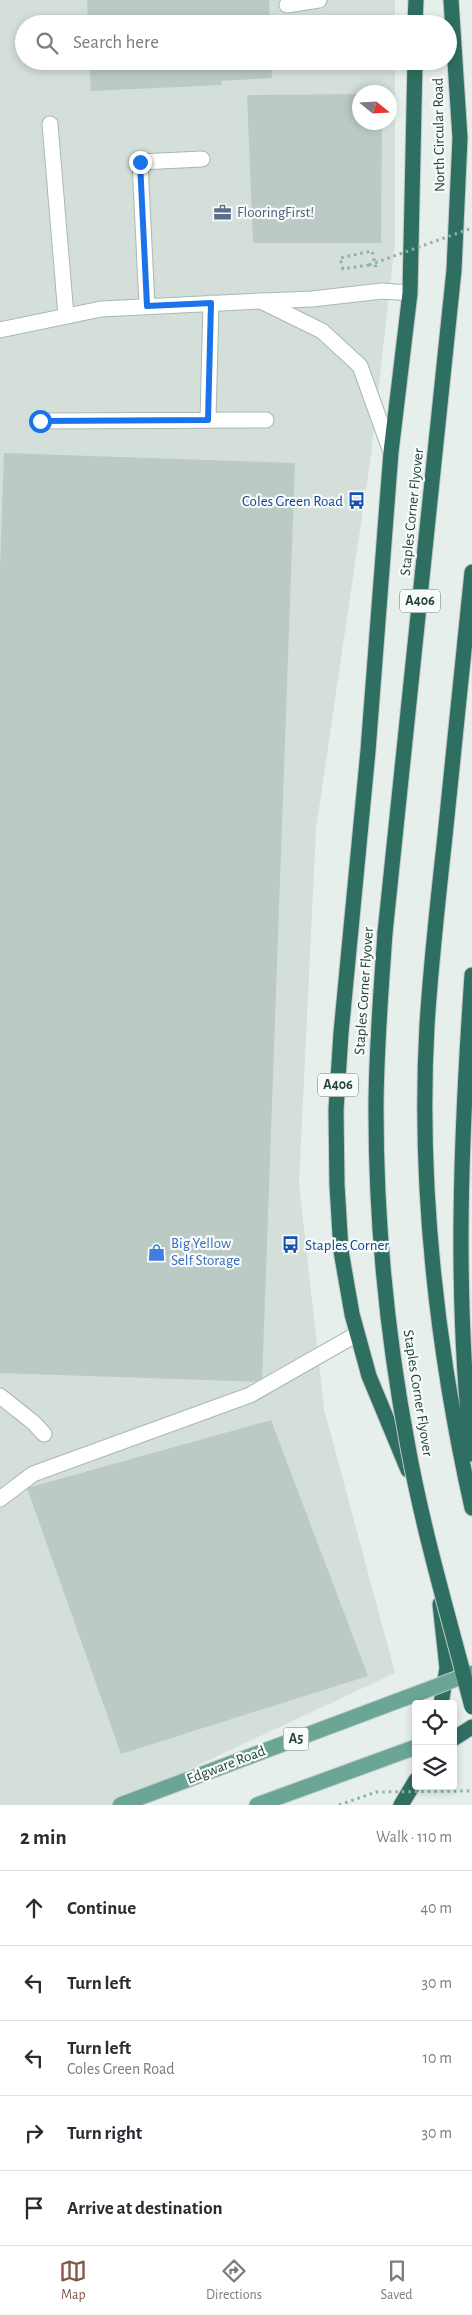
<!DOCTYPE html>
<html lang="en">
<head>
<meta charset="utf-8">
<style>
  :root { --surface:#fff; --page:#f2f2f3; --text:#2b2b33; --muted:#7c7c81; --line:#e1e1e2; --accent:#855347 }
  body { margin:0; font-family:"Alegreya Sans",sans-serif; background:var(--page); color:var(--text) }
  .controls { position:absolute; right:15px; bottom:15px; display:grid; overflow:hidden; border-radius:5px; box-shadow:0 2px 8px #0003 }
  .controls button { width:45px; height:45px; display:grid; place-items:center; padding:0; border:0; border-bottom:1px solid var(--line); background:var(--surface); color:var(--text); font:25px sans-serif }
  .compass { position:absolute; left:352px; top:85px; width:45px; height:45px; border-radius:50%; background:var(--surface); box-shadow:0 2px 8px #0003; rotate:108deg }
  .stop { position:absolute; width:15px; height:15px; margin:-11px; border:4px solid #1a73e8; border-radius:50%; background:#fff }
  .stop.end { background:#1a73e8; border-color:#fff; box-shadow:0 1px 5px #0008 }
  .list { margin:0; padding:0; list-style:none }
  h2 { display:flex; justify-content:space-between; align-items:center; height:65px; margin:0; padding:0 20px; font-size:21px }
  h2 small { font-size:16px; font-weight:400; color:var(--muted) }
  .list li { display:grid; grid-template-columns:32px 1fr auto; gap:15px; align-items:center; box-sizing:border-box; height:75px; padding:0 20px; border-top:1px solid var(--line) }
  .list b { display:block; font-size:19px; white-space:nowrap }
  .list p { margin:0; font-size:16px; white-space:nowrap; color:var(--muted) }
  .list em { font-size:16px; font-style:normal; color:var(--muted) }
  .icon { flex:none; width:28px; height:28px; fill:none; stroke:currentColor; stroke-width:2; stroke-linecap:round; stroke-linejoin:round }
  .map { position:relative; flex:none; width:472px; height:1805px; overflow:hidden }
  .search { position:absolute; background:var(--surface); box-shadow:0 2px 8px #0003; left:15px; right:15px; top:15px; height:55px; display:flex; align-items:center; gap:12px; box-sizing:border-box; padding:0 18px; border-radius:28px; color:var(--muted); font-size:19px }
  .sheet { height:440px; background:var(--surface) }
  nav { display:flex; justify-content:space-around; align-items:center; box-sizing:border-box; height:70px; border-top:1px solid var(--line); background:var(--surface); font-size:14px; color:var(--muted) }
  nav a { display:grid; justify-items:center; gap:2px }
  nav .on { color:var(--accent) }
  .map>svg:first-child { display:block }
  .built { fill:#d4dfda; fill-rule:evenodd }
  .building { fill:#bbcac4 }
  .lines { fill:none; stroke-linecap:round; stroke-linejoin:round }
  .lane-casing { stroke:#a8b8b2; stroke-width:17 }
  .street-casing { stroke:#a8b8b2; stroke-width:17 }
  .secondary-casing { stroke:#a4bbb3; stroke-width:17 }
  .primary-casing { stroke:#c2cac8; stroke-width:17 }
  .highway-casing { stroke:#c2cac8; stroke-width:17 }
  .path { stroke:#86b3a5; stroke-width:3; stroke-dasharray:2.5 4; stroke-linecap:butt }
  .lane { stroke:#fff; stroke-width:15 }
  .street { stroke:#fff; stroke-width:15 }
  .secondary { stroke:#fff; stroke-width:15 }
  .primary { stroke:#6aa596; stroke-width:15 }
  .highway { stroke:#2f6f62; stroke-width:15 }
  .primary-bridge-casing { stroke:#c2cac8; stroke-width:17; stroke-linecap:butt }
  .highway-bridge-casing { stroke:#c2cac8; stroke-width:17; stroke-linecap:butt }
  .path-bridge { stroke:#86b3a5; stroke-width:3; stroke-dasharray:2.5 4; stroke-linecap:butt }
  .primary-bridge { stroke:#6aa596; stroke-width:15 }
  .highway-bridge { stroke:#2f6f62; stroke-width:15 }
  .route { stroke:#1a73e8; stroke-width:6 }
  .labels { text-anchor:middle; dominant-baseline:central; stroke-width:4.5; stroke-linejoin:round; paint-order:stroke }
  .shield { fill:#f7fbf9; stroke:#637a73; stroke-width:1 }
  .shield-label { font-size:14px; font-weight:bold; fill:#24423a }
  .street-label { font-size:15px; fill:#24423a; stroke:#f7fbf9 }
  .service-label { font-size:15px; fill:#4e5e75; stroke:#f7fbf9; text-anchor:start }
  .transit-label { font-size:15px; fill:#164399; stroke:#f7fbf9; text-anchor:end }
  .shop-label { font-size:15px; fill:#366cbe; stroke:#f7fbf9; text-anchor:start }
</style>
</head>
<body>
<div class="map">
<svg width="472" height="1805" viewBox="0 0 472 1805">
  <rect width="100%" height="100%" fill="#e6efeb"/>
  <path class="built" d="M0 0H395V24H24V61H395V243L371 455 316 829 299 1184 324 1409 395 1673 113 1805H0ZM360 92H390V122H360Z"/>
  <path class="building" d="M87 0H269L270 24H88Z
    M89 61H271L272 78 221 81 222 85 91 91Z
    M360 94V122H382L381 243H253L247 95Z
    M4 453 295 463 262 1382 0 1373V566Z
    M271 1420 368 1676 121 1754 27 1488Z"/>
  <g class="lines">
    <defs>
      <path id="lane" d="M287 5 319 0
        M50 124 66 316
        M147 306 140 162 202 159
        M208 420 211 303
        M40 421 266 420
        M0 1396 34 1423 44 1434
        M0 1499 33 1474 250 1395 357 1334"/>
      <path id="street" d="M261 301 322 331 360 366 391 452
        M263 301 312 299 382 291 410 293"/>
      <path id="secondary" d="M0 330 101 309 261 301"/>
      <path id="primary" d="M257 1805 416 1747"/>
      <path id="highway" d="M415 24 416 0
        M472 572C463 660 454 748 445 836 438 899 431 962 427 1025 418 1187 437 1350 472 1508
        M385 933 454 270 460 138 451 0
        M472 975C461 1135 454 1294 472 1454
        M408 1470 369 1376 352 1314 341 1251 337 1185 336 1110 341 1033 368 751 391 452 410 293 415 61
        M440 1604 447 1668 441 1704
        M453 1739 472 1727
        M401 1805 416 1780"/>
    </defs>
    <use href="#lane" class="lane-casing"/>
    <use href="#street" class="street-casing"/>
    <use href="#secondary" class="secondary-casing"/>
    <use href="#primary" class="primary-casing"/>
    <use href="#highway" class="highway-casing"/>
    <path class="path" d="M369 265 343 269 340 258 372 251 376 268"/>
    <use href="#lane" class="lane"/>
    <use href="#street" class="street"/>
    <use href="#secondary" class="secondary"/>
    <use href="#primary" class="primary"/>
    <use href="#highway" class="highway"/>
    <defs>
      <path id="primary-bridge" d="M120 1805 472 1673"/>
      <path id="highway-bridge" d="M385 933C381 992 376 1051 376 1110 376 1222 387 1336 408 1447 424 1535 450 1621 472 1707"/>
    </defs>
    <use href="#primary-bridge" class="primary-bridge-casing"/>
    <use href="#highway-bridge" class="highway-bridge-casing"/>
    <path class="path-bridge" d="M369 265 472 228
      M339 1805 376 1792 472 1791"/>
    <use href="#primary-bridge" class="primary-bridge"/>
    <use href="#highway-bridge" class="highway-bridge"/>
  </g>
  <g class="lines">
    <path class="route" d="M40 421 208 420 211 303 147 306 140 162"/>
  </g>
  <defs>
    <symbol id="office-bare" viewBox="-9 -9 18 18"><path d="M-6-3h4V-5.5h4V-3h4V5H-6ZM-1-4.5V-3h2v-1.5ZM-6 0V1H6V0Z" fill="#5c6f8a" stroke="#f7fbf9" stroke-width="2.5" paint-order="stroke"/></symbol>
    <symbol id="bus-bare" viewBox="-9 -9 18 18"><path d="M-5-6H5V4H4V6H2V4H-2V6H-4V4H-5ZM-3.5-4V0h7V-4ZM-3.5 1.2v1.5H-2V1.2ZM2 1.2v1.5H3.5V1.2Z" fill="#1a4fb4" stroke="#f7fbf9" stroke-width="2.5" paint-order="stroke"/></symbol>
    <symbol id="shop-bare" viewBox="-9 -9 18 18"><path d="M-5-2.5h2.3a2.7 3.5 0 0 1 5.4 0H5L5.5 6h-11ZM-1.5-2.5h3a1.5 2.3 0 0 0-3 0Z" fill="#3f7fe0" stroke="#f7fbf9" stroke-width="2.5" paint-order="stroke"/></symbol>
  </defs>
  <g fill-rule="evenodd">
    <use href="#office-bare" x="210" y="200" width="25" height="25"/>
    <use href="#bus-bare" x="344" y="488" width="25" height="25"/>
    <use href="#bus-bare" x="278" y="1232" width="25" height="25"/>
    <use href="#shop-bare" x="144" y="1240" width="25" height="25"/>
  </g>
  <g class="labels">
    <g class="shield">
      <rect x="400" y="589.5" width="40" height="23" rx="4"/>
      <rect x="318" y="1073.5" width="40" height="23" rx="4"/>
      <rect x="283.5" y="1727.5" width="25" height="23" rx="4"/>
    </g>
    <g class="shield-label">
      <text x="420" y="601">A406</text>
      <text x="338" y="1085">A406</text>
      <text x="296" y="1739">A5</text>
    </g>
    <g class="street-label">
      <text transform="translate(439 135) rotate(-91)">North Circular Road</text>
      <text transform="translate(412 512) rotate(-84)">Staples Corner Flyover</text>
      <text transform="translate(364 991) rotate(-86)">Staples Corner Flyover</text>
      <text transform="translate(418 1393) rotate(81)">Staples Corner Flyover</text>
      <text transform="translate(226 1765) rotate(-21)">Edgware Road</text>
    </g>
    <g class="service-label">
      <text x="237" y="212">FlooringFirst!</text>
    </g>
    <g class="transit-label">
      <text x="343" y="501">Coles Green Road</text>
      <text x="305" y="1245" text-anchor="start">Staples Corner</text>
    </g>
    <g class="shop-label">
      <text x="171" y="1243">Big Yellow<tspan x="171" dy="17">Self Storage</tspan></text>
    </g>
  </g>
</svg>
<div class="controls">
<button><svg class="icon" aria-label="locate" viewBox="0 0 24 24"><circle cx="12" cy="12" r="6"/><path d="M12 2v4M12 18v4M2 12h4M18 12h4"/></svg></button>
<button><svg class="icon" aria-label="layers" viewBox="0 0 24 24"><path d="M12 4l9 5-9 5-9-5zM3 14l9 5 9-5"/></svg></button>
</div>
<svg class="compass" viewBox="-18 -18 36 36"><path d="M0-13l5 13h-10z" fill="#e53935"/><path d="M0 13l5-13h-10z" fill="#7c7c81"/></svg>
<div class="stop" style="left:40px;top:421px"></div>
<div class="stop end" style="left:140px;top:162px"></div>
<div class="search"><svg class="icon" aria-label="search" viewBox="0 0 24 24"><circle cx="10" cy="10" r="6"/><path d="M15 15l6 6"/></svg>Search here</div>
</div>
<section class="sheet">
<h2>2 min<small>Walk · 110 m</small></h2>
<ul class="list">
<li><svg class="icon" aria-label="ahead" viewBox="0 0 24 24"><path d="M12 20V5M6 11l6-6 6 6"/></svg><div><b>Continue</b></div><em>40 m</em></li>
<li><svg class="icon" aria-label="left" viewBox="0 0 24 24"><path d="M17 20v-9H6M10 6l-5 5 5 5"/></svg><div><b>Turn left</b></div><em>30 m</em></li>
<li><svg class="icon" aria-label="left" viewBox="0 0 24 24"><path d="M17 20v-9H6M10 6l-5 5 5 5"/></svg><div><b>Turn left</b><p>Coles Green Road</p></div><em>10 m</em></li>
<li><svg class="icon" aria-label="right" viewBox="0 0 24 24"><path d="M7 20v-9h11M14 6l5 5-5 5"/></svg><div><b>Turn right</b></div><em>30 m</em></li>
<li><svg class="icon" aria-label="arrive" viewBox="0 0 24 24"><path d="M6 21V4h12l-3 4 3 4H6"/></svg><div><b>Arrive at destination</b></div></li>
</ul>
</section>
<nav>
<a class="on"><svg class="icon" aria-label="map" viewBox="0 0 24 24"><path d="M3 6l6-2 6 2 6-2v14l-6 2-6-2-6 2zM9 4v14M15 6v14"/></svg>Map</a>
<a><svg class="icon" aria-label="directions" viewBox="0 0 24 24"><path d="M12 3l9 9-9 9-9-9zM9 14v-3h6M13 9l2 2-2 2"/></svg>Directions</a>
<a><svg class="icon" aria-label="saved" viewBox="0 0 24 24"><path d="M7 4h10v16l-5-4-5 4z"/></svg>Saved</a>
</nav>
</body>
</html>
